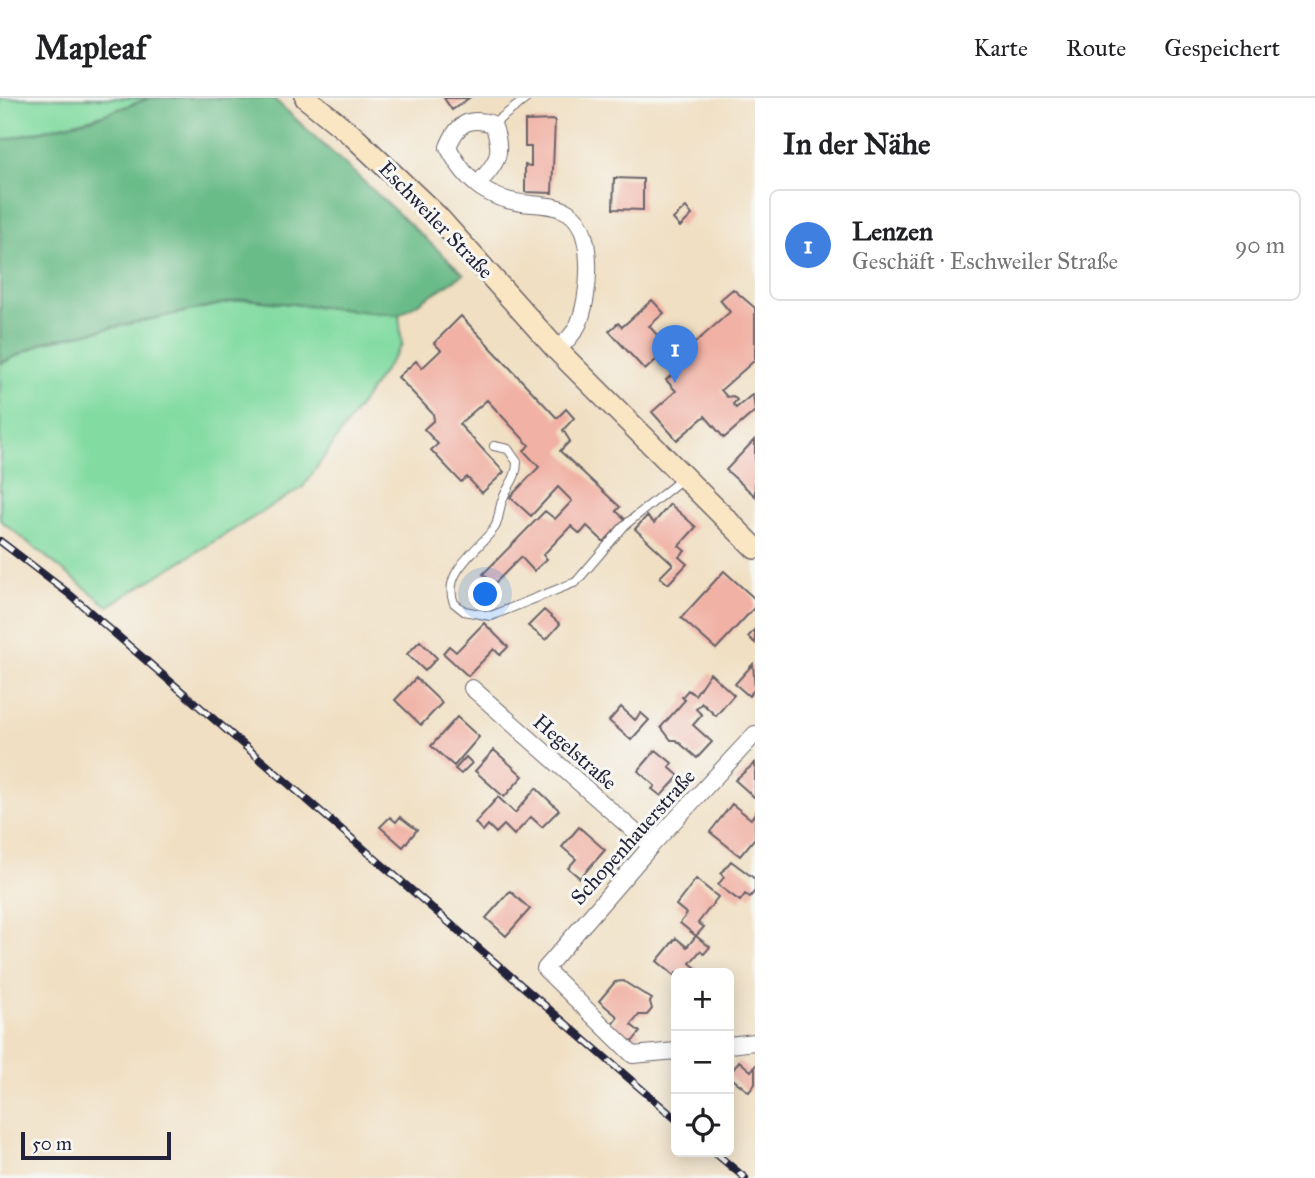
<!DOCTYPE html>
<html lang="de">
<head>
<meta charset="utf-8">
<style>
  :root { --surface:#fff; --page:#f2f2f2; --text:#202124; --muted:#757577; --line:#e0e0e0; --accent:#d1495b }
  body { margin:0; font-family:"IM FELL Great Primer",serif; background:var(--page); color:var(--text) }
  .controls { position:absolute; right:21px; bottom:21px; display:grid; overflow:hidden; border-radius:10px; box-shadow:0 4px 18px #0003 }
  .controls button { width:63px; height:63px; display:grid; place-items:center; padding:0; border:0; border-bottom:2px solid var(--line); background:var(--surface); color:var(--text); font:35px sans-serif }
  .scale { position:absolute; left:21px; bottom:18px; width:150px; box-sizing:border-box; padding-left:7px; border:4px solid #22223b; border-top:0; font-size:19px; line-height:24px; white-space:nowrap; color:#22223b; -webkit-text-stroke:5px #f6f6f2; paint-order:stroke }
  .you { position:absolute; left:486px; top:497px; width:24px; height:24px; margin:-18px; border:5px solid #fff; border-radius:50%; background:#1a73e8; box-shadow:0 0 0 10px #1a73e833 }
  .badge { display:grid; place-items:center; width:46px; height:46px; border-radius:50%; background:var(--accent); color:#fff; font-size:23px; font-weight:700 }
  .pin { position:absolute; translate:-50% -58px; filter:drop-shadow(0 2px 4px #0008) }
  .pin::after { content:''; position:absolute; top:37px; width:24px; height:21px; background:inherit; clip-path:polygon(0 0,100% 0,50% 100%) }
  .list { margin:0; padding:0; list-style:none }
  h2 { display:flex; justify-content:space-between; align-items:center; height:91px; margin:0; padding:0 28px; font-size:30px }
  h2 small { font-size:23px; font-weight:400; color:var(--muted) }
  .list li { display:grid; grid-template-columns:46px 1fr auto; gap:21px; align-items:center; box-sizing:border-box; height:112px; margin:0 14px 14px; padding:0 14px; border:2px solid var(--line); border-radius:10px }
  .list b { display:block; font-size:26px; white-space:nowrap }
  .list p { margin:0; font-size:23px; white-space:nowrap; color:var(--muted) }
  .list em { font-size:23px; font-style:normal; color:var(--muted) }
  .icon { flex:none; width:38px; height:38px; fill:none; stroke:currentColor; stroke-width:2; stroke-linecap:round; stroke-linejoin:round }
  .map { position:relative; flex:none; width:755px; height:1080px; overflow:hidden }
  header { display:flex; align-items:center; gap:42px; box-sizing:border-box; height:98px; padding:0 35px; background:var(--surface); border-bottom:2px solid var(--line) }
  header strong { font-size:33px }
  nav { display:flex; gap:38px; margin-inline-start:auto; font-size:24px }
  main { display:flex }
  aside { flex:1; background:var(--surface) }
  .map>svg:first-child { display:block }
  .green { fill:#82dba1; stroke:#527e6e; stroke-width:2 }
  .forest { fill:#69bb87; stroke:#466e61; stroke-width:2 }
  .building { fill:#f1b1a4 }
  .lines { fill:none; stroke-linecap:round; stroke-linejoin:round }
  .lane-casing { stroke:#6a646a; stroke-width:10 }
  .street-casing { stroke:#6a646a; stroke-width:18 }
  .secondary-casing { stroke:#6a646a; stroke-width:24 }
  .lane { stroke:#fff; stroke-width:8 }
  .street { stroke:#fff; stroke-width:16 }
  .secondary { stroke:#fbe6c4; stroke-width:21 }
  .rail-casing { stroke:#22223b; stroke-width:8 }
  .rail { stroke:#f6f6f2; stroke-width:5; stroke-dasharray:16; stroke-linecap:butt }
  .labels { text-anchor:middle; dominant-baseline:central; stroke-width:6; stroke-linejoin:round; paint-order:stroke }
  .street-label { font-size:21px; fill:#22223b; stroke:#f6f6f2 }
</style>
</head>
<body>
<header>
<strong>Mapleaf</strong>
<nav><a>Karte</a><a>Route</a><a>Gespeichert</a></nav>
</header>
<main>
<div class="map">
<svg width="755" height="1080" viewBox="0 0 755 1080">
  <rect width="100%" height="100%" fill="#f6f6f2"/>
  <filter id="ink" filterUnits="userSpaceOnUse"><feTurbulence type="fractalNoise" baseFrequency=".0143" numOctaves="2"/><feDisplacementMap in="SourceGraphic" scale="14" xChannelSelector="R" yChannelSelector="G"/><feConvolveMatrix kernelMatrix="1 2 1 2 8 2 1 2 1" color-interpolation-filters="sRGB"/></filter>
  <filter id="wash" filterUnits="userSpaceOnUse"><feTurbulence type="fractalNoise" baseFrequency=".00686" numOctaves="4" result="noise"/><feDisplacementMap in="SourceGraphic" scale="28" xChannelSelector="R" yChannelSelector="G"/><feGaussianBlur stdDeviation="1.57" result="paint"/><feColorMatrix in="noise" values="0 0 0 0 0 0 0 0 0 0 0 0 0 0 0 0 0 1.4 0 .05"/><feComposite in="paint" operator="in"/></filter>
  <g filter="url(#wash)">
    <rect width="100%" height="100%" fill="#f0dfc2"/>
    <path class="green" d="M0 0H150L94 20 0 43Z
      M244 201 399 217 402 247 303 389 108 508 0 422V266L45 244Z"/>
    <path class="forest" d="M150 0H273L464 176 399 217 244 201 45 244 0 266V43L94 20Z"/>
    <g id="blocks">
      <path class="building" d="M444 0H469L452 12Z
        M555 22 552 95 525 94V67L531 68V49H525V23Z
        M614 80 643 81V112L613 111Z
        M686 109 692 117 680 129 673 121Z
        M733 191 755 210V262L721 292 727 299 733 298 737 302 733 306 736 310 753 296 755 313 724 340 705 318 677 342 652 314 676 293 666 282 686 265 680 258 730 214 720 202Z
        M652 202 664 215 649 228 669 250 645 272 609 233 618 225 622 229Z
        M461 218 557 320 566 311 574 320 563 332 570 343 560 353 620 409 616 413 625 421 604 444 587 428 580 436 571 428 543 457 547 461 534 473 521 459 494 486 483 476 545 413 555 421 572 403 558 389 531 418 510 399 539 369 524 353 529 347 487 302 459 326 504 374 482 395 467 379 461 384 431 352 438 346 424 331 434 322 433 316 398 279 416 263 422 270 441 252 434 245Z
        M755 341V398L726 372Z
        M670 406 696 429 679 448 685 453 679 459 687 466 668 486 660 479 673 466 635 431 647 418 654 425Z
        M724 473 755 501V509L716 551 681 520Z
        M544 512 560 526 546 542 528 528Z
        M484 525 508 549 500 557 494 551 468 578 443 555 449 548 456 554Z
        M755 531V545L748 539Z
        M420 543 437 560 425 573 407 556Z
        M753 566 755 591 749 598 735 586Z
        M710 575 734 597 716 618 702 605 696 611 702 617 693 627 712 644 697 660 676 642H671L661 629 685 602 682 599 688 592 695 597Z
        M416 580 442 605 421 627 395 602Z
        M621 609 635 622 641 615 649 622 631 642 609 623Z
        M457 619 479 639 454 668 431 648Z
        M494 652 523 678 504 699 475 673Z
        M656 652 672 665 669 669 679 678 661 698 652 691 655 688 638 673Z
        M466 659 472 665 461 676 455 671Z
        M755 665V700L735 682Z
        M536 690 559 712 542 729 531 719 514 737 504 727 496 735 488 727 483 733 475 725 498 699 515 715Z
        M732 706 751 721 755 715V740L740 758 710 734Z
        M390 719 396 724 400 719 417 732 403 749 380 729Z
        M579 729 605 752 580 780 568 770 576 761 562 749Z
        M731 763 755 781V793L750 799 745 796 740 803 718 787 724 779 721 776Z
        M696 781 718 799 698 825 704 829 696 838 710 849 704 856 700 853 690 865 702 875H676V879L657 863 676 840 687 849 696 838 680 825 687 816 676 807Z
        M510 793 530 811 506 838 486 820Z
        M623 883 652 901 650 904 652 911 647 917H639L631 927 640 934 632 944 611 928 618 919 599 903 615 884Z
        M739 963 751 973 755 968V986L749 994 729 978Z"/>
    </g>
  </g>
  <g filter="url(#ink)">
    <use href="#blocks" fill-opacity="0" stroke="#6a646a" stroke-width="2"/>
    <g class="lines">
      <defs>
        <path id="lane" d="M493 26 527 0
          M494 348 508 351 517 364C517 381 507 388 502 403 499 411 499 422 495 429 479 452 441 474 454 505L464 513 491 518 576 484 625 427 683 380"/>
        <path id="street" d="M478 86C498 63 504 56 493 26 468 18 457 26 448 49 468 87 490 103 532 106 544 107 559 108 569 115 596 132 590 201 578 227 573 237 566 244 557 252
          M472 590 651 748
          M729 947 755 944
          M676 953 633 957 545 871 651 748 755 636"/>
        <path id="secondary" d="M306 0 353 38 437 118 557 252 755 450"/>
      </defs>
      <use href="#lane" class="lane-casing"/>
      <use href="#street" class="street-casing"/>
      <use href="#secondary" class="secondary-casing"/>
      <use href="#lane" class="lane"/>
      <use href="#street" class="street"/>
      <use href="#secondary" class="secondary"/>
      <defs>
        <path id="rail" d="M0 443 68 495 676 1021
          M714 1054 745 1080"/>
      </defs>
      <use href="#rail" class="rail-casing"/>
      <use href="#rail" class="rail"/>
    </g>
  </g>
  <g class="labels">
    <g class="street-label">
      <text transform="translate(436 122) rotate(46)">Eschweiler Straße</text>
      <text transform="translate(575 654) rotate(41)">Hegelstraße</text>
      <text transform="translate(633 739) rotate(-48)">Schopenhauerstraße</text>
    </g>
  </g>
</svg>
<div class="controls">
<button>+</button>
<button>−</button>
<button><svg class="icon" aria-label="locate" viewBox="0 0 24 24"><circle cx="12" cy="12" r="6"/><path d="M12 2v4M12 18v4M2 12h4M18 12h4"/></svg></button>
</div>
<div class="scale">50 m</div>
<div class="you"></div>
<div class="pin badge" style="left:675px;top:285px;background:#3f7fe0">1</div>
</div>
<aside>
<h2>In der Nähe<small></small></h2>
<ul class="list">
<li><span class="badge" style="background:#3f7fe0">1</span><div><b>Lenzen</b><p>Geschäft · Eschweiler Straße</p></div><em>90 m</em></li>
</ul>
</aside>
</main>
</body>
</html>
